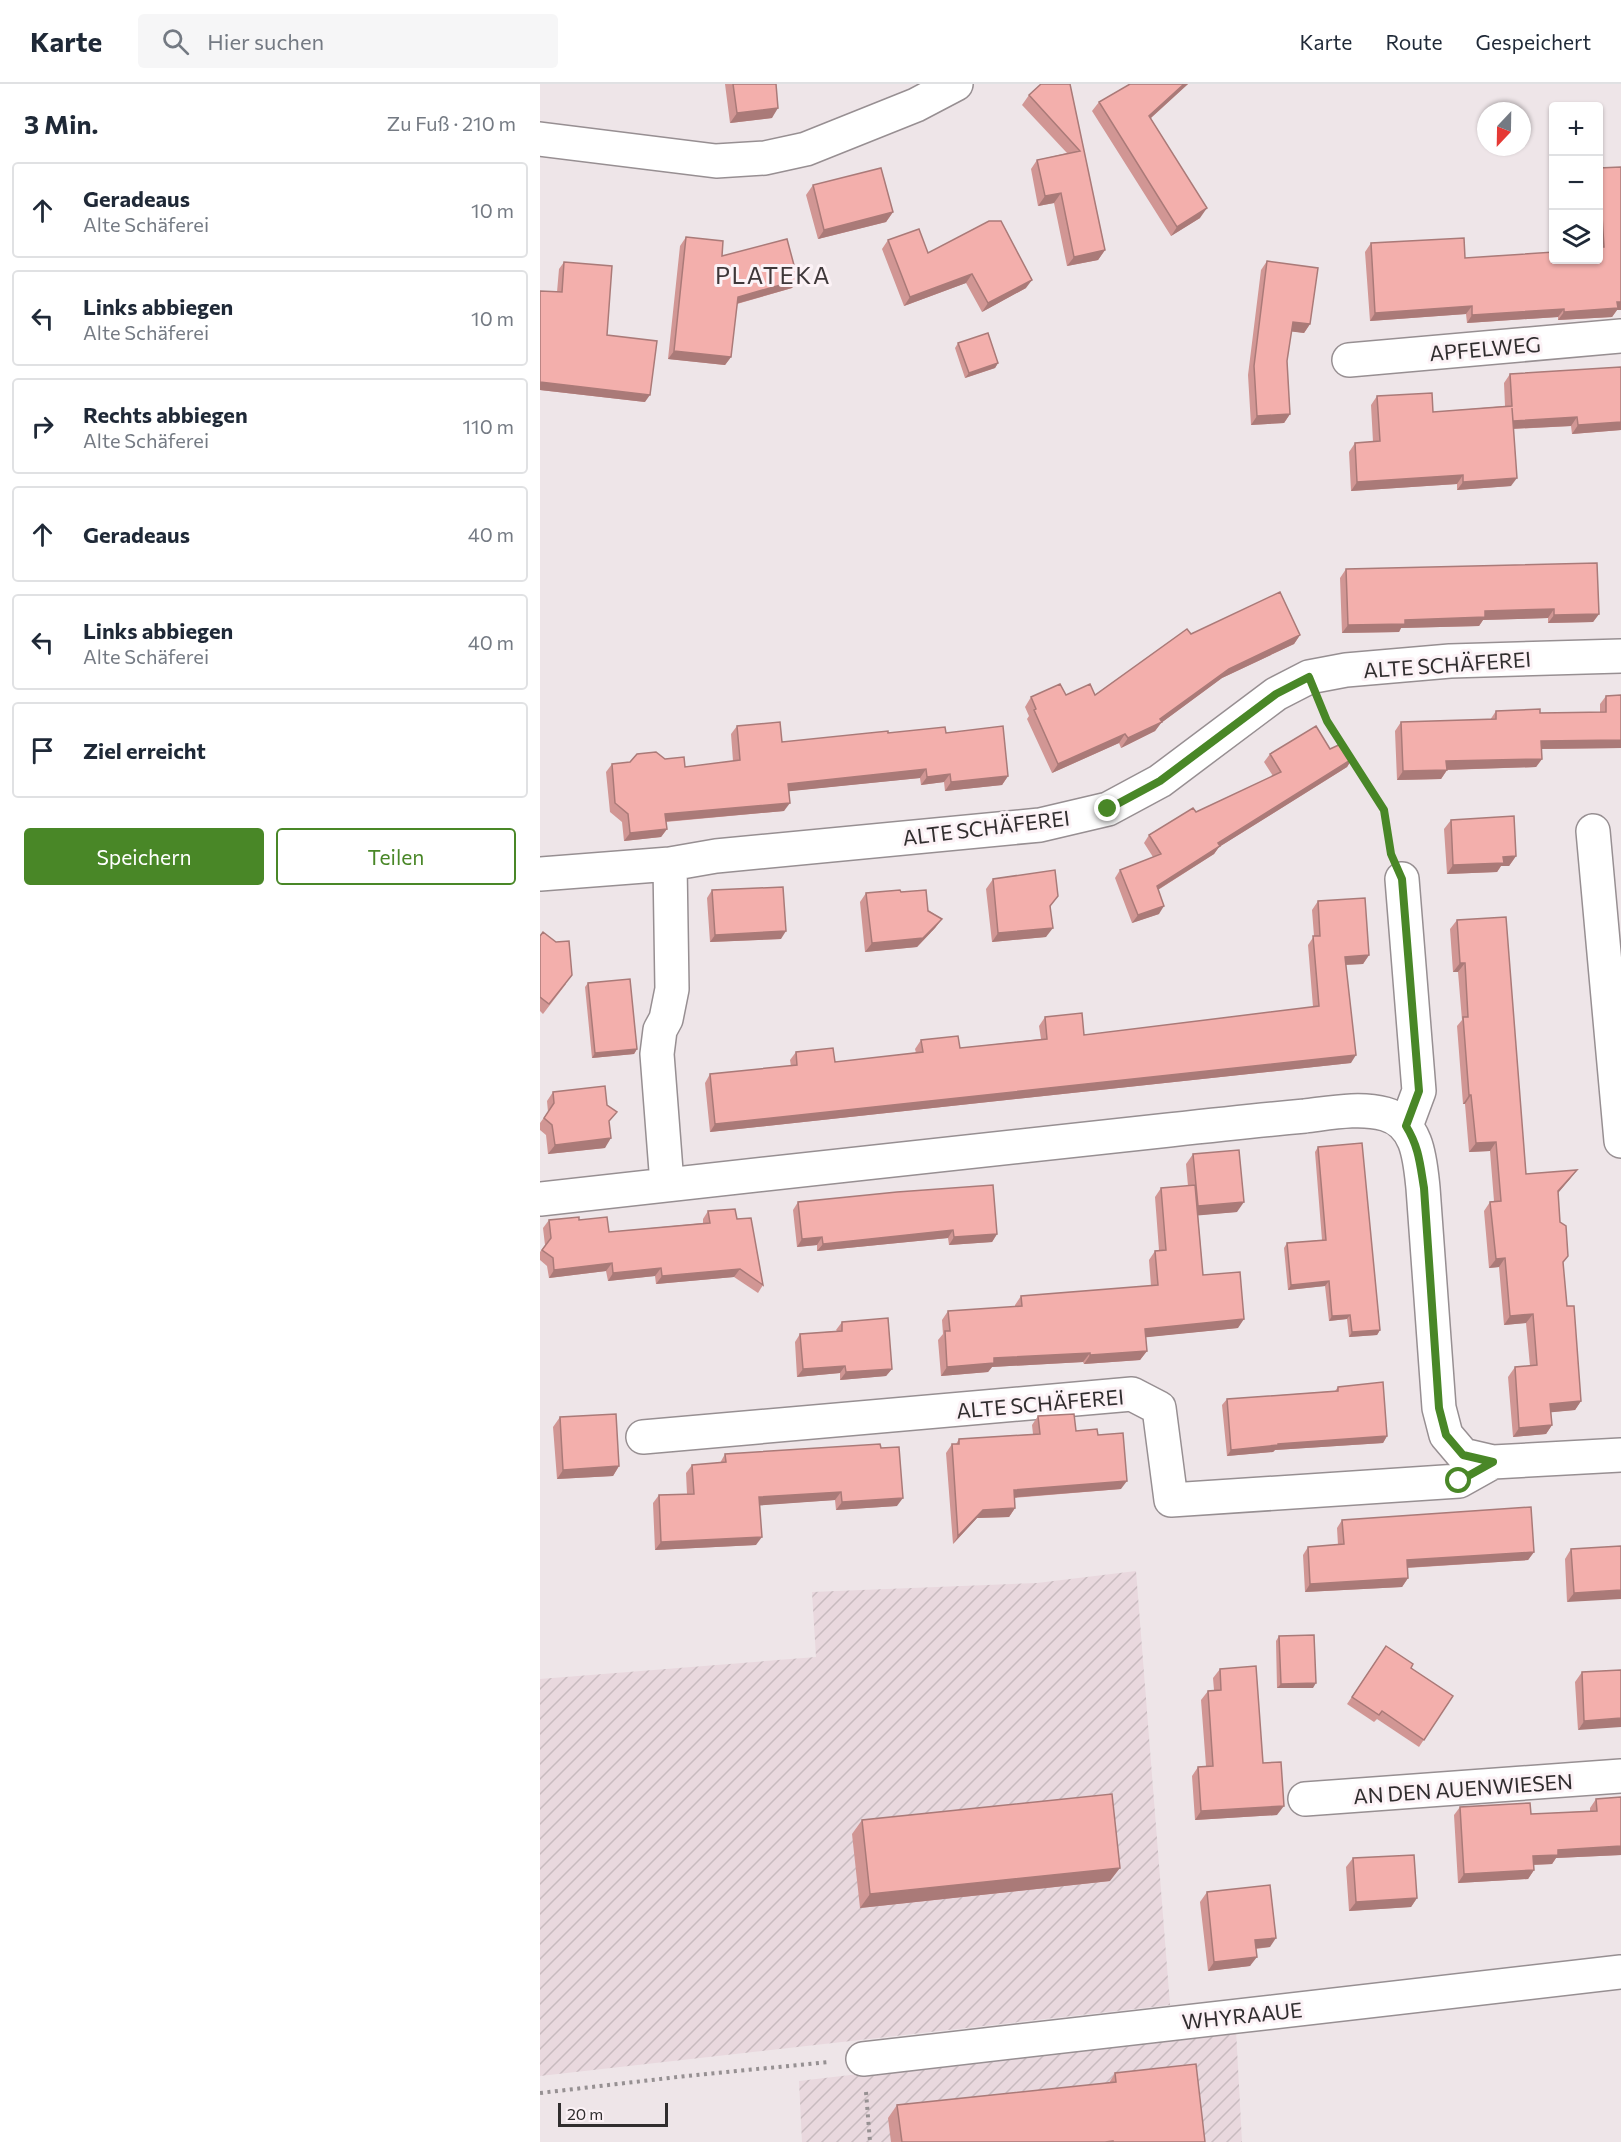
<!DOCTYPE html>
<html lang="de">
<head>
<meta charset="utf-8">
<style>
  :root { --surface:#fff; --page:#f6f6f7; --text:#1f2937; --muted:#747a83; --line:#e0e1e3; --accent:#498727 }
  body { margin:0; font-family:Commissioner,sans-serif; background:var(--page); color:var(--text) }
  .controls { position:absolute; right:18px; top:18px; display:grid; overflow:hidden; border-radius:6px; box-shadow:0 2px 4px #0004 }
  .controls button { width:54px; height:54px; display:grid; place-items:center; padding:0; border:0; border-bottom:2px solid var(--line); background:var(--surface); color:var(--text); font:30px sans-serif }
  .compass { position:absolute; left:937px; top:18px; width:54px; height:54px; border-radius:50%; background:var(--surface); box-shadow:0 2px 4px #0004; rotate:202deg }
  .scale { position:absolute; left:18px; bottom:15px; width:110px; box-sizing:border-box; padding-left:6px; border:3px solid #302d2e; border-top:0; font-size:16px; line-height:21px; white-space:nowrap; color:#302d2e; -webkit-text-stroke:4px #fcf2f6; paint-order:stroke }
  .stop { position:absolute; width:18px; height:18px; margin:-14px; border:4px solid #498727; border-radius:50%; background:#fff }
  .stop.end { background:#498727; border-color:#fff; box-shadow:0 2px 6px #0008 }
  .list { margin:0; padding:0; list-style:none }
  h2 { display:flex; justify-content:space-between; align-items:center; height:78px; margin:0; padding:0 24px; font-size:26px }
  h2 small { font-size:20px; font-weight:400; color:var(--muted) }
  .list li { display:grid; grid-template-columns:39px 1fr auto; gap:18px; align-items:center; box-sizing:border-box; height:96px; margin:0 12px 12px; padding:0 12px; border:2px solid var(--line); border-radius:6px }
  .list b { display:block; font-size:22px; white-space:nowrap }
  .list p { margin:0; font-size:20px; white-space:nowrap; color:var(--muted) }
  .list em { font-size:20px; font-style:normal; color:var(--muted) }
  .actions { display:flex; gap:12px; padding:18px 24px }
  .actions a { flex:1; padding:14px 0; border:2px solid var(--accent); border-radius:6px; text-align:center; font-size:21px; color:var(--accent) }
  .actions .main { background:var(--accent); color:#fff }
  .icon { flex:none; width:33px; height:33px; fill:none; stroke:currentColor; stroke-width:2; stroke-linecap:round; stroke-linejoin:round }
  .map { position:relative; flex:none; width:1081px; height:2058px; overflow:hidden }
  header { display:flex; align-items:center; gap:36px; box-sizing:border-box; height:84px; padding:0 30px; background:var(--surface); border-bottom:2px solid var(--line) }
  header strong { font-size:28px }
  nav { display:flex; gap:33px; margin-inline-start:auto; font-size:21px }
  .search { width:420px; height:54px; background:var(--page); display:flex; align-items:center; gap:15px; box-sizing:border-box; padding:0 21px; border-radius:6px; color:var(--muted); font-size:22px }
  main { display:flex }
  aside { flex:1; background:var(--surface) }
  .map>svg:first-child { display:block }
  .industrial { fill:url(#industrial-furrows) }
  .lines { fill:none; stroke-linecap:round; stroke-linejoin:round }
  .minor-casing { stroke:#978f92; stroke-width:36 }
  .path { stroke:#969092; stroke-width:4; stroke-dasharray:3 4.5; stroke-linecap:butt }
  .minor { stroke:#fff; stroke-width:33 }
  .wall { fill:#d19694 }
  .shaded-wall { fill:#aa7a78 }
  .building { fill:#f3afac; stroke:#aa7a78; stroke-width:1.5 }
  .route { stroke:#498727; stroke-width:8 }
  .labels { text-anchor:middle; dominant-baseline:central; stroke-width:6; stroke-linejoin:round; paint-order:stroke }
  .street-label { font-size:21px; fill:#302d2e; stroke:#fcf2f6 }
  .quarter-label { font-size:24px; letter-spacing:1.5px; fill:#3e3739; stroke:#fcf2f6 }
</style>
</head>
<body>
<header>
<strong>Karte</strong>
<div class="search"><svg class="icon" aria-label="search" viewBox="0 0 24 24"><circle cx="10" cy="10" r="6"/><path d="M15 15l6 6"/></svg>Hier suchen</div>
<nav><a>Karte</a><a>Route</a><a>Gespeichert</a></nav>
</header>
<main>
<aside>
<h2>3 Min.<small>Zu Fuß · 210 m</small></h2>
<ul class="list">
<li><svg class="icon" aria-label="ahead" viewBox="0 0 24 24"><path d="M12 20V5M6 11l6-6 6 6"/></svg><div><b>Geradeaus</b><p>Alte Schäferei</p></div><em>10 m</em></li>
<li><svg class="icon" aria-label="left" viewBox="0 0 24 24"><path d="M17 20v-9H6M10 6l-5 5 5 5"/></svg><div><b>Links abbiegen</b><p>Alte Schäferei</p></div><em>10 m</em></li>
<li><svg class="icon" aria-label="right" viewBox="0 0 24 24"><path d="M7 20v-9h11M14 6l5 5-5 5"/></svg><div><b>Rechts abbiegen</b><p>Alte Schäferei</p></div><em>110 m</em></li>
<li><svg class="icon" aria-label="ahead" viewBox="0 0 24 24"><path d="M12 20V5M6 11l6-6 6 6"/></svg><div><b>Geradeaus</b></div><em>40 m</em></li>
<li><svg class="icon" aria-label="left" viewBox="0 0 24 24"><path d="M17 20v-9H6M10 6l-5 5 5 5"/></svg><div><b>Links abbiegen</b><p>Alte Schäferei</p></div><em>40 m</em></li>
<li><svg class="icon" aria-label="arrive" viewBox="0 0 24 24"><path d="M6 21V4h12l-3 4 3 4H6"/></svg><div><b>Ziel erreicht</b></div></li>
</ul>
<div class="actions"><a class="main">Speichern</a><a>Teilen</a></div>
</aside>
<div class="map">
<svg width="1081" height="2058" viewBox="0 0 1081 2058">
  <defs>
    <pattern id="industrial-furrows" width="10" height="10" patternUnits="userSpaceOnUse" patternTransform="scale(1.5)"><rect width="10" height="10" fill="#e9d8de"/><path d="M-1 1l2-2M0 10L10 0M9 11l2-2" fill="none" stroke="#c8babf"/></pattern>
  </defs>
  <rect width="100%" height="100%" fill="#eee5e8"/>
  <path class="industrial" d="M596 1487 630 1921 0 1992V1595L276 1573 272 1508 497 1499Z
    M696 1946 702 2058H262L259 1997Z"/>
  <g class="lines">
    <defs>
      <path id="minor" d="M0 55 176 77 225 74 266 65 376 21 416 0
        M809 276 1081 252
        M1053 747 1081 1057
        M0 790 130 780 176 772 500 741 568 725 620 697 736 610 769 593 806 586 910 577 1081 572
        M862 795 879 1007 866 1042
        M127 1100 117 970 120 946 126 935 132 905 130 780
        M0 1115C210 1091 419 1069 629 1046 674 1041 720 1036 765 1032 790 1029 820 1023 845 1030 878 1039 880 1075 883 1104L899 1324 906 1351 923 1371 953 1378 1081 1371
        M103 1353 592 1310 619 1324 631 1416 919 1397 953 1378
        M765 1715 1081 1692
        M323 1975 1081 1888"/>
    </defs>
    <use href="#minor" class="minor-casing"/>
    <path class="path" d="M782 624 787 637 803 662
      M810 674 844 726 850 764
      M326 2008 330 2058
      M0 2009 146 1992 289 1978"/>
    <use href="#minor" class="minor"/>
  </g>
  <path class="wall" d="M185 0H236L232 34 190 39Z
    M530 0 565 166 558 176 527 182 514 119 498 122 491 85 497 76 527 69 482 21 489 11Z
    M590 0H648L611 34 660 134 631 152 552 27 559 18Z
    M1081 83V226H1077L1072 233 1018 236V233L927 239 926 230 830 237 825 168 831 159 925 174 1059 176V85Z
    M273 101 353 128 346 138 278 155 266 111Z
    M146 153 182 172 258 196 252 204 197 220 191 273 185 281 128 275 140 162Z
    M348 156 388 169 486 204 442 228 426 199 364 222 342 165Z
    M727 177 770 240 764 249 751 247 747 277 750 330 744 339 711 341 708 291 721 186Z
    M24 178 67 251 105 318 0 306V207L17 208 19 185Z
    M418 259 458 279 455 284 425 294 415 264Z
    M1081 283V346L1032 350 1031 342 974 345 971 402 917 406V400L811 407 809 368 815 359 833 358 831 321 837 312 893 328 965 322 964 299 970 290Z
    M806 485 1059 530 1053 538 1008 539V534L943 536 939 542 861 544 859 548 802 549 800 494Z
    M651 550 760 551 754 560 682 594 621 639 615 647 581 664 579 659 512 689 487 635 489 632 485 623 491 613 526 611H555Z
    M1081 611V664L1002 665V675L996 683 907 686 901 695 857 696 855 647 861 638 950 636 956 627 1000 629 1060 628V620L1066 612Z
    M197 642 242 658 348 649H406L468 692 462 701 405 707 404 698 381 701 380 694 249 707 244 727 126 738 127 745 121 753 84 757 82 738 70 728 66 688 72 680 125 675 145 683 193 677 191 650Z
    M790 665 812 675 807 683 679 763 674 770 618 806 619 830 592 839 575 794 580 786 613 773 604 759 609 751 656 728 733 692 724 678 730 670Z
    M911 736 976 772 969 782H961L957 788 907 790 904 745Z
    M453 795 511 822 506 853 452 858 446 805Z
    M172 806 241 855 170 858 167 814Z
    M361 808 402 835 395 844 377 863 325 868 320 818 326 809Z
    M778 817 829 871 823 880 806 881 811 979 170 1048 165 999 170 990 251 982 250 976 256 968 295 978 376 969 375 965 381 956 420 964 501 955 499 942 505 933 544 951 773 923 768 861 774 852 772 826Z
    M917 836 986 1090 1037 1086 1018 1109 1020 1138 1028 1172 1023 1179 1027 1222 1041 1317 1035 1326 1011 1328 1012 1341 1006 1350 973 1353 968 1293 975 1283 990 1282 986 1239 964 1241 959 1183 949 1184 944 1127 950 1118 954 1117 950 1067 929 1068 925 1020H923L917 942 922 936 918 888H913L910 845Z
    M0 852 26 900 3 930 0 927Z
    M48 899 97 965 94 970 52 974 45 903Z
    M13 1008 69 1038 65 1064 8 1070 6 1051 0 1046V1039L8 1028 7 1017Z
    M778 1063 840 1246 837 1251 809 1253 807 1235 789 1237 785 1202 748 1206 744 1164 747 1159 782 1156 775 1068Z
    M653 1070 697 1128 658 1131 663 1191 698 1244 605 1253 607 1267 600 1276 544 1280 543 1278 452 1283 448 1288 401 1292 398 1256 403 1250 402 1236 408 1227 475 1223V1221L481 1212 611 1202 609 1176 615 1167 619 1166 615 1113 621 1104 648 1102 646 1080Z
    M258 1118 457 1150 452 1158 409 1161 408 1154 277 1167V1161L257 1163 253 1126Z
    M168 1127 197 1135 223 1201 218 1209 194 1193 116 1200 115 1192 68 1197 66 1187 9 1194 7 1182 0 1176V1168L5 1161 3 1144 9 1136H39L69 1148 163 1139V1135Z
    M302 1238 352 1285 346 1292 300 1296V1289L257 1293 255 1258 260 1250 297 1247 296 1246Z
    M798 1303 847 1352 843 1359 735 1366 733 1368 687 1372 682 1321 687 1315 795 1307Z
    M498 1332 536 1347 558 1351 581 1405 474 1414 475 1424 469 1433 437 1434 413 1460 406 1369 412 1360H416L419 1355 493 1350 492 1341Z
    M20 1333 79 1382 73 1392 17 1395 13 1343Z
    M341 1364 357 1422 296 1426 295 1416 220 1421 216 1461 115 1466 113 1419 119 1411 147 1410 146 1389 152 1381 180 1379 185 1370Z
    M802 1436 994 1468 988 1476 867 1484 868 1494 862 1503 765 1508 763 1471 768 1463 798 1461 797 1444Z
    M1081 1462 1027 1518 1025 1475 1031 1465Z
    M739 1552 773 1604H737L736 1557Z
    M846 1562 871 1584 913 1612 879 1663 837 1635 834 1638 807 1620Z
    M680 1585 723 1679 737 1731 655 1736 652 1692 658 1683 666 1682 661 1616 668 1607 674 1606 673 1594Z
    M1081 1586 1038 1646 1035 1598 1042 1588Z
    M1081 1713V1771L1016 1774 1012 1780 994 1781V1786L988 1795 918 1799 914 1731 920 1723 991 1730 1050 1727V1724L1056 1715Z
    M322 1736 570 1797 320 1824 312 1750Z
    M813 1774 877 1814 871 1823 809 1827 806 1783Z
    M667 1808 730 1863 716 1865 710 1882 668 1887 660 1818Z
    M575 1989 665 2058H351L348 2034 357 2021 569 1999Z"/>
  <path class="shaded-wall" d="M644 0H648L603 41 609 32Z
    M238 24 232 34 190 39 197 29Z
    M521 109 514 119 498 122 505 112Z
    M667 124 660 134 631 152 637 143Z
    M353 128 346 138 278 155 284 146Z
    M565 166 558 176 527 182 534 173Z
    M432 190 426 199 364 222 370 213Z
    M258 196 252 204 192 221 198 213Z
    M492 196 486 204 442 228 448 219Z
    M1077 218H1081V226H1077L1072 233 1018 236 1024 228Z
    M932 222 926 230 830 237 835 229Z
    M1024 225 1018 233 927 239 932 231Z
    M753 238 770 240 764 249 747 247Z
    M134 267 191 273 185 281 128 275Z
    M458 279 455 284 425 294 429 289Z
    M0 298 110 311 105 318 0 306Z
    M750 330 744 339 711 341 717 332Z
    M1037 333 1031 342 967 345 973 337Z
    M1081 338V346L1032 350 1038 341Z
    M923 391 917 400 811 407 817 398Z
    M977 394 971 402 917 406 923 398Z
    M1014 525 1008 534 943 536 939 542 861 544 859 548 802 549 808 541 945 527Z
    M1059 530 1053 538 1008 539 1014 531Z
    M760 551 754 560 682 594 621 639 615 647 581 664 588 654 620 635 689 585Z
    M585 650 579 659 512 689 518 680Z
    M1081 656V664L995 665 1001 657Z
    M812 675 807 683 679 763 674 770 611 810 617 802 678 759Z
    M1002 675 996 683 900 686 906 677Z
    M386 685 380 694 242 708 248 700Z
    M907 686 901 695 857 696 863 687Z
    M410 690 404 698 381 701 387 693Z
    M468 692 462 701 405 707 411 698Z
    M250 719 244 727 120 738 125 730Z
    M127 745 121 753 84 757 90 749Z
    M976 772 969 782H961L957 788 907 790 913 781 963 773Z
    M624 822 619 830 592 839 598 831Z
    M402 835 395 844 377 863 325 868 332 859Z
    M513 844 506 853 452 858 458 849Z
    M246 847 241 855 170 858 175 851Z
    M829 871 823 880 799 881 805 873Z
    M920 879H925L918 888H913Z
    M97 965 94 970 52 974 55 969Z
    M816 971 811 979 170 1048 175 1040Z
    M929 1011H931L925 1020H923Z
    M71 1054 65 1064 8 1070 15 1061Z
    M956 1058 950 1067 929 1068 936 1059Z
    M1037 1086 1030 1095 1012 1116 1018 1107Z
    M704 1118 697 1128 652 1132 658 1122Z
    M413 1146 408 1154 277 1167 283 1160Z
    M457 1150 452 1158 409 1161 414 1153Z
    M282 1153 277 1161 257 1163 262 1155Z
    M965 1174 959 1183 949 1184 956 1175Z
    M72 1179 66 1187 9 1194 14 1186Z
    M121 1184 115 1192 68 1197 73 1189Z
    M200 1185 194 1193 116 1200 122 1192Z
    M789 1197 785 1202 748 1206 751 1201Z
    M993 1230 986 1239 964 1241 970 1232Z
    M810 1231 807 1235 789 1237 792 1232Z
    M704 1235 698 1244 599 1254 605 1245Z
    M840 1246 837 1251 809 1253 812 1248Z
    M607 1267 600 1276 544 1280 550 1271Z
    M550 1269 543 1278 452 1283 448 1288 401 1292 407 1283 454 1274Z
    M305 1282 300 1289 257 1293 263 1285Z
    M352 1285 346 1292 300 1296 306 1288Z
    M1041 1317 1035 1326 1004 1329 1010 1320Z
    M1012 1341 1006 1350 973 1353 979 1344Z
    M847 1352 843 1359 735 1366 733 1368 687 1372 691 1366 738 1360Z
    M79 1382 73 1392 17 1395 23 1386Z
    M587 1397 581 1405 468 1414 474 1406Z
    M301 1408 295 1416 213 1422 219 1413Z
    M363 1414 357 1422 296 1426 302 1418Z
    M475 1424 469 1433 437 1434 413 1460 418 1452 443 1426Z
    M222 1453 216 1461 115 1466 121 1458Z
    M994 1468 988 1476 861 1484 867 1476Z
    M868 1494 862 1503 765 1508 770 1500Z
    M1081 1506V1515L1027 1518 1034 1509Z
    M776 1599 773 1604H737L741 1600Z
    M1081 1634V1643L1038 1646 1044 1637Z
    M744 1722 737 1731 655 1736 661 1727Z
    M1081 1762V1771L1016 1774 1012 1780 987 1781 993 1772 1018 1766Z
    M580 1784 570 1797 320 1824 330 1810Z
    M994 1786 988 1795 918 1799 924 1790Z
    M877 1814 871 1823 809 1827 816 1818Z
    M736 1854 730 1863 708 1865 715 1856Z
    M717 1873 710 1882 668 1887 674 1878Z"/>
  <path class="building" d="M193 0H236L238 24 197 29Z
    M501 0H530L565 166 534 173 521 109 505 112 497 76 540 67 489 11Z
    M590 0H644L609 32 667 124 637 143 559 18Z
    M1081 83V218H1077L1078 224 1024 228V225L932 231V222L835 229 831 159 924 154 925 174 1014 168V176H1059V163H1064L1059 84Z
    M341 84 353 128 284 146 273 101Z
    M449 137H461L492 196 448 219 432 190 370 213 348 156 379 145 388 169Z
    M146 153 183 157 182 172 247 155 258 196 198 213 191 273 134 267Z
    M727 177 778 184 770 240 753 238 747 277 750 330 717 332 714 282Z
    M24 178 72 182 67 251 117 257 110 311 0 298V207L22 208Z
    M448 249 458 279 429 289 418 259Z
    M1081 283V338L1038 341 1037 333 973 337 972 324 977 394 923 398V391L817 398 815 359 840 357 837 312 892 309 893 328 972 322 970 290Z
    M1057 479 1059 530 1014 531V525L945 527V533L865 536V540L808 541 806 485Z
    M740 508 760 551 689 585 620 635 622 638 588 654 585 650 518 680 494 626 496 625 491 613 520 600 526 611 550 600 555 611 647 545 651 550Z
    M1081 611V656L1001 657 1002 675 906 677 907 686 863 687 861 638 956 635V627L1000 625V629L1066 628V612Z
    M240 638 242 658 348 647V649L405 643 406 649 463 642 468 692 411 698 410 690 387 693 386 685 248 700 250 719 125 730 127 745 90 749 88 730 75 719 72 680 90 678 97 670 116 668 125 675 144 673 145 683 200 676 197 642Z
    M776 642 790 665 803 659 812 675 678 759 680 762 617 802 624 822 598 831 580 786 621 770 609 751 653 724 656 728 741 688 730 670Z
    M974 732 976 772 963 773 964 779 913 781 911 736Z
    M515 786 518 812 510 822 513 844 458 849 453 795Z
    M243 803 246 847 175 851 172 806Z
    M360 806 361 808 386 806 388 827 402 835 383 854 332 859 326 809Z
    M825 814 829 871 805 873 816 971 175 1040 170 990 257 981 256 968 293 964 295 978 383 968 381 956 418 952 420 964 507 955 505 933 542 929 544 951 779 922 773 852H780L778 817Z
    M966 833 986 1090 1037 1086 1018 1107 1020 1138 1026 1142 1028 1172 1023 1178 1027 1222H1034L1041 1317 1010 1320 1012 1341 979 1344 975 1283 997 1281 993 1230 970 1232 965 1174 956 1175 950 1118 961 1117 956 1058 936 1059 931 1011H929L923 933H928L925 879H920L917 836Z
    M3 848 16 858 29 857 32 891 9 920 0 913V852Z
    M90 895 97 965 55 969 48 899Z
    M65 1002 67 1021 77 1028 69 1037 71 1054 15 1061 12 1041 4 1034 14 1019 13 1008Z
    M822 1059 840 1246 812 1248 810 1231 792 1232 789 1197 751 1201 747 1159 786 1156 778 1063Z
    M699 1066 704 1118 658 1122 653 1070Z
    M453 1101 457 1150 414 1153 413 1146 283 1160 282 1153 262 1155 258 1118 357 1108Z
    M655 1101 663 1191 700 1188 704 1235 605 1245 607 1267 550 1271V1269L454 1274V1279L407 1283 405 1247H410L408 1227 482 1222 481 1212 618 1201 615 1167 626 1166 621 1104Z
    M195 1125 197 1135 211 1134 223 1201 200 1185 122 1192 121 1184 73 1189 72 1179 14 1186 13 1174 2 1166 11 1154 9 1136 39 1133V1136L67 1133 69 1148 170 1139 168 1127Z
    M348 1234 352 1285 306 1288 305 1282 263 1285 260 1250 302 1247V1238Z
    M843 1298 847 1352 738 1360V1361L691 1366 687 1315 798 1307V1303Z
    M76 1330 79 1382 23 1386 20 1333Z
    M534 1330 536 1347 557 1345 558 1351 583 1349 587 1397 474 1406 475 1424 443 1426 418 1452 412 1360H419V1355L500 1350 498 1332Z
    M340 1360 341 1364 359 1363 363 1414 302 1418 301 1408 219 1413 222 1453 121 1458 119 1411 154 1410 152 1381 186 1378 185 1370Z
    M991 1423 994 1468 867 1476 868 1494 770 1500 768 1463 804 1460 802 1436Z
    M1081 1462V1506L1034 1509 1031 1465Z
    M774 1551 776 1599 741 1600 739 1552Z
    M846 1562 873 1580 871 1584 913 1612 884 1656 842 1627 839 1631 812 1613Z
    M716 1582 723 1679 741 1678 744 1722 661 1727 658 1683 673 1682 668 1607 681 1606 680 1585Z
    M1081 1586V1634L1044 1637 1042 1588Z
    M572 1710 580 1784 330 1810 322 1736Z
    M1081 1713V1762L1018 1766V1771L993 1772 994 1786 924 1790 920 1723 990 1719 991 1730 1057 1727 1056 1715Z
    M874 1771 877 1814 816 1818 813 1774Z
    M730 1801 736 1854 715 1856 717 1873 674 1878 667 1808Z
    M656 1980 665 2058H573V2057L565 2058H362L357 2021 576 1998 575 1989Z"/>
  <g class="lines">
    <path class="route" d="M568 725 620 697 736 610 769 593 787 637 844 726 851 770 862 795 879 1007 866 1042C879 1063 880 1080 884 1104L899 1324 906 1351 923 1371 953 1378 919 1397"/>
  </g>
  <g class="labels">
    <g class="street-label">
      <text transform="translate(945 264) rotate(-5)">APFELWEG</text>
      <text transform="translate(907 580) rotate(-4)">ALTE SCHÄFEREI</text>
      <text transform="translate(446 743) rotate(-7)">ALTE SCHÄFEREI</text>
      <text transform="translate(500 1319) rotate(-5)">ALTE SCHÄFEREI</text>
      <text transform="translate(923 1704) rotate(-4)">AN DEN AUENWIESEN</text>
      <text transform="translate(702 1931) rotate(-6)">WHYRAAUE</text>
    </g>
    <g class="quarter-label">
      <text x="233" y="190">PLATEKA</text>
    </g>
  </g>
</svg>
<div class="controls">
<button>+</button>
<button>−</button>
<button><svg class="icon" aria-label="layers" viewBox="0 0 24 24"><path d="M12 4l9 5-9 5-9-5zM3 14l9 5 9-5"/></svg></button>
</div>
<svg class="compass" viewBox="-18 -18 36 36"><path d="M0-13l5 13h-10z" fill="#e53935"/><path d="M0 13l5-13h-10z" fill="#747a83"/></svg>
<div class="scale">20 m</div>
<div class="stop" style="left:919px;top:1397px"></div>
<div class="stop end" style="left:568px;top:725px"></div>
</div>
</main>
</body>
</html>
